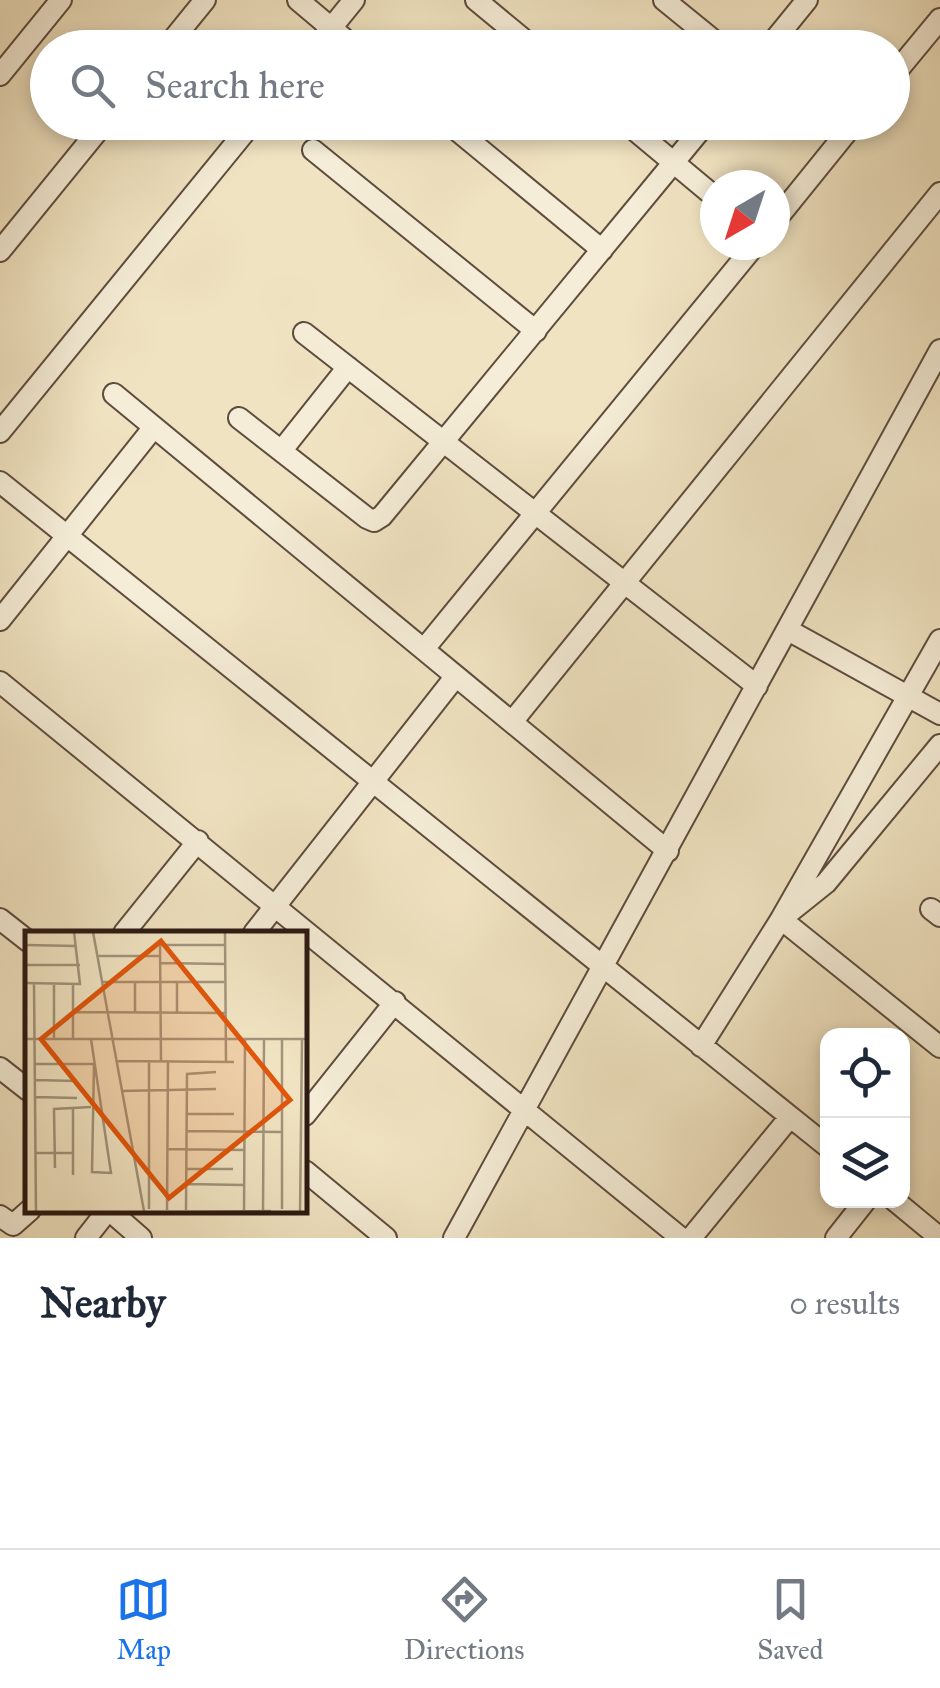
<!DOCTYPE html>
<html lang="en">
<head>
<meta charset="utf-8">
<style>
  :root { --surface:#fff; --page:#f2f2f3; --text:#1f2937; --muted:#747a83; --line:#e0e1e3; --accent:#1a73e8 }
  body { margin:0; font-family:"IM FELL Great Primer",serif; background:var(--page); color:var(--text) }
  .controls { position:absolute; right:30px; bottom:30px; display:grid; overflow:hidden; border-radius:20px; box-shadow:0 5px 15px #0003 }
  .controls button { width:90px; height:90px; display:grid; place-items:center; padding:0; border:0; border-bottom:2px solid var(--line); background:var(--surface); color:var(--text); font:50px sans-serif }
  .compass { position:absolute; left:700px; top:170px; width:90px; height:90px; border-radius:50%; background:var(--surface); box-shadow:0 5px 15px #0003; rotate:219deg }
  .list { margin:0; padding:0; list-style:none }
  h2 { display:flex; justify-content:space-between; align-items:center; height:130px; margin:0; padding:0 40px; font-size:42px }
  h2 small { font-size:32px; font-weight:400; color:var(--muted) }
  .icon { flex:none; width:55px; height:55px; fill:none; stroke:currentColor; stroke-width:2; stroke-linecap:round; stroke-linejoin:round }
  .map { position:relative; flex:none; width:940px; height:1238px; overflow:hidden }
  .search { position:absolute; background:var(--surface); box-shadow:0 5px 15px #0003; left:30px; right:30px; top:30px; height:110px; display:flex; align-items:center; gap:25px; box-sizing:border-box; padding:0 35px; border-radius:55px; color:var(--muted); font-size:38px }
  .sheet { height:310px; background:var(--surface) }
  nav { display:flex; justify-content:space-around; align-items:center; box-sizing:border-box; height:140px; border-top:2px solid var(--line); background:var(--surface); font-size:28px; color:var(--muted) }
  nav a { display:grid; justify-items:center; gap:5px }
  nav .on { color:var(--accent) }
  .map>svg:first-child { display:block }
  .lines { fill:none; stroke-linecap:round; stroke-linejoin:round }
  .minor-casing { stroke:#5e4c3e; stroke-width:24 }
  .minor { stroke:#f5edd7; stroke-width:20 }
  .inset-road { fill:none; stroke:#a2937b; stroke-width:2.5 }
  .view { fill:#df560c; fill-opacity:0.15; stroke:#df560c; stroke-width:5 }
  .inset-edge { fill:none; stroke:#2d1a13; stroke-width:5 }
</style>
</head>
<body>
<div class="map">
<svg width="940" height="1238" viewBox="0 0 940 1238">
  <rect width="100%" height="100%" fill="#f0e3c1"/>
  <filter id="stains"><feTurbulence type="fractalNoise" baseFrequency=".002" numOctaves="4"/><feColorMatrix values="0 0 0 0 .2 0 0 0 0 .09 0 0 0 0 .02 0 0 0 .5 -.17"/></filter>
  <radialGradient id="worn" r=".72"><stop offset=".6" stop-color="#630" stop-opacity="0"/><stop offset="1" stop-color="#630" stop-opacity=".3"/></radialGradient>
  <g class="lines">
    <defs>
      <path id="minor" d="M298 0 355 48
        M476 0 534 48
        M664 0 723 48
        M166 48 205 0
        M315 48 354 0
        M768 48 807 0
        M0 75 61 0
        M892 77 940 19
        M447 122 602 250
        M625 122 715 197
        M313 150 536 331
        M775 221 855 122
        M0 251 105 122
        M304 333 757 686
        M114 394 668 851
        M239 418 367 518 374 521 382 516 707 122
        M0 432 253 122
        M282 450 348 367
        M0 482 828 1147
        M0 620 154 427
        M788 630 940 714
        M424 649 755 245
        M0 682 681 1238
        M512 722 940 193
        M940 745 826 883 781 919 940 1047
        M931 909 940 916
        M0 919 28 941
        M124 933 198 841
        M254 933 456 676
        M701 1046 781 919 940 640
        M0 1068 28 1090
        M305 1115 395 1002
        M305 1171 386 1238
        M894 1200 940 1238
        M109 1210 141 1238
        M0 1216 13 1225 30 1210
        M86 1238 108 1210
        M454 1238 940 350
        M691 1238 790 1117
        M836 1238 866 1200"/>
    </defs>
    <use href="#minor" class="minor-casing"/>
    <use href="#minor" class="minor"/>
  </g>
  <g transform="translate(25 931)">
    <rect width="282" height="282" fill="#f0e3c1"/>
    <path class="inset-road" d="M68 1 119 280M200 1 201 131M0 14 51 15M72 25H134M135 32 200 33M0 34H55M77 51H199M110 51V82M152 51V82M0 52 55 53 49 1M9 53 11 282M29 53V108M48 81 200 82M0 108H283M48 108V53M257 108V278M91 130 209 131M124 130V278M136 130 135 14H200M9 133H69L67 241 86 242 66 108M10 149 51 150M96 160 191 158M10 166 52 167M162 183H209M162 200 257 201M143 218 219 219M10 222H47M30 237 29 178 66 176M161 238H208M48 244V177M161 253 218 254M142 279 143 130M161 279 162 143 191 141M102 282 246 280M219 282 220 107M238 282 239 108M275 282 277 108"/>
    <path class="view" d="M136 10 265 169 144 267 16 108Z"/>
    <rect width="282" height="282" class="inset-edge"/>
  </g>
  <rect width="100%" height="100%" filter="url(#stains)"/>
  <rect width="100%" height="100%" fill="url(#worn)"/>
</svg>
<div class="controls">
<button><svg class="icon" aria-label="locate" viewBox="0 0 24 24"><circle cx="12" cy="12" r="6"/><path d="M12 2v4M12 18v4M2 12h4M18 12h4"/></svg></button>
<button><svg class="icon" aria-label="layers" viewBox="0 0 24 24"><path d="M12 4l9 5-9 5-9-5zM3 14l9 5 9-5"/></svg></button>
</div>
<svg class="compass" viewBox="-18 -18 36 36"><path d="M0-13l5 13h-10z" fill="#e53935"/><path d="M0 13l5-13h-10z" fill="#747a83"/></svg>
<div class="search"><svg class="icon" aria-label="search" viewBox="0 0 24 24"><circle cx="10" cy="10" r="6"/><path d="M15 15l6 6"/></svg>Search here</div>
</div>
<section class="sheet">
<h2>Nearby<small>0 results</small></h2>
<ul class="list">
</ul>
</section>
<nav>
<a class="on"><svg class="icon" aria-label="map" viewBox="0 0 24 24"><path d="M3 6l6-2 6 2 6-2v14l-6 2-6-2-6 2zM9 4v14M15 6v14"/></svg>Map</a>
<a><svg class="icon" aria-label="directions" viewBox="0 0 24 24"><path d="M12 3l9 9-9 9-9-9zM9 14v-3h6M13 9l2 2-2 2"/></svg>Directions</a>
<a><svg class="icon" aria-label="saved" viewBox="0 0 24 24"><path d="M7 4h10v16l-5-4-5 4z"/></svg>Saved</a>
</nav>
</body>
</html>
